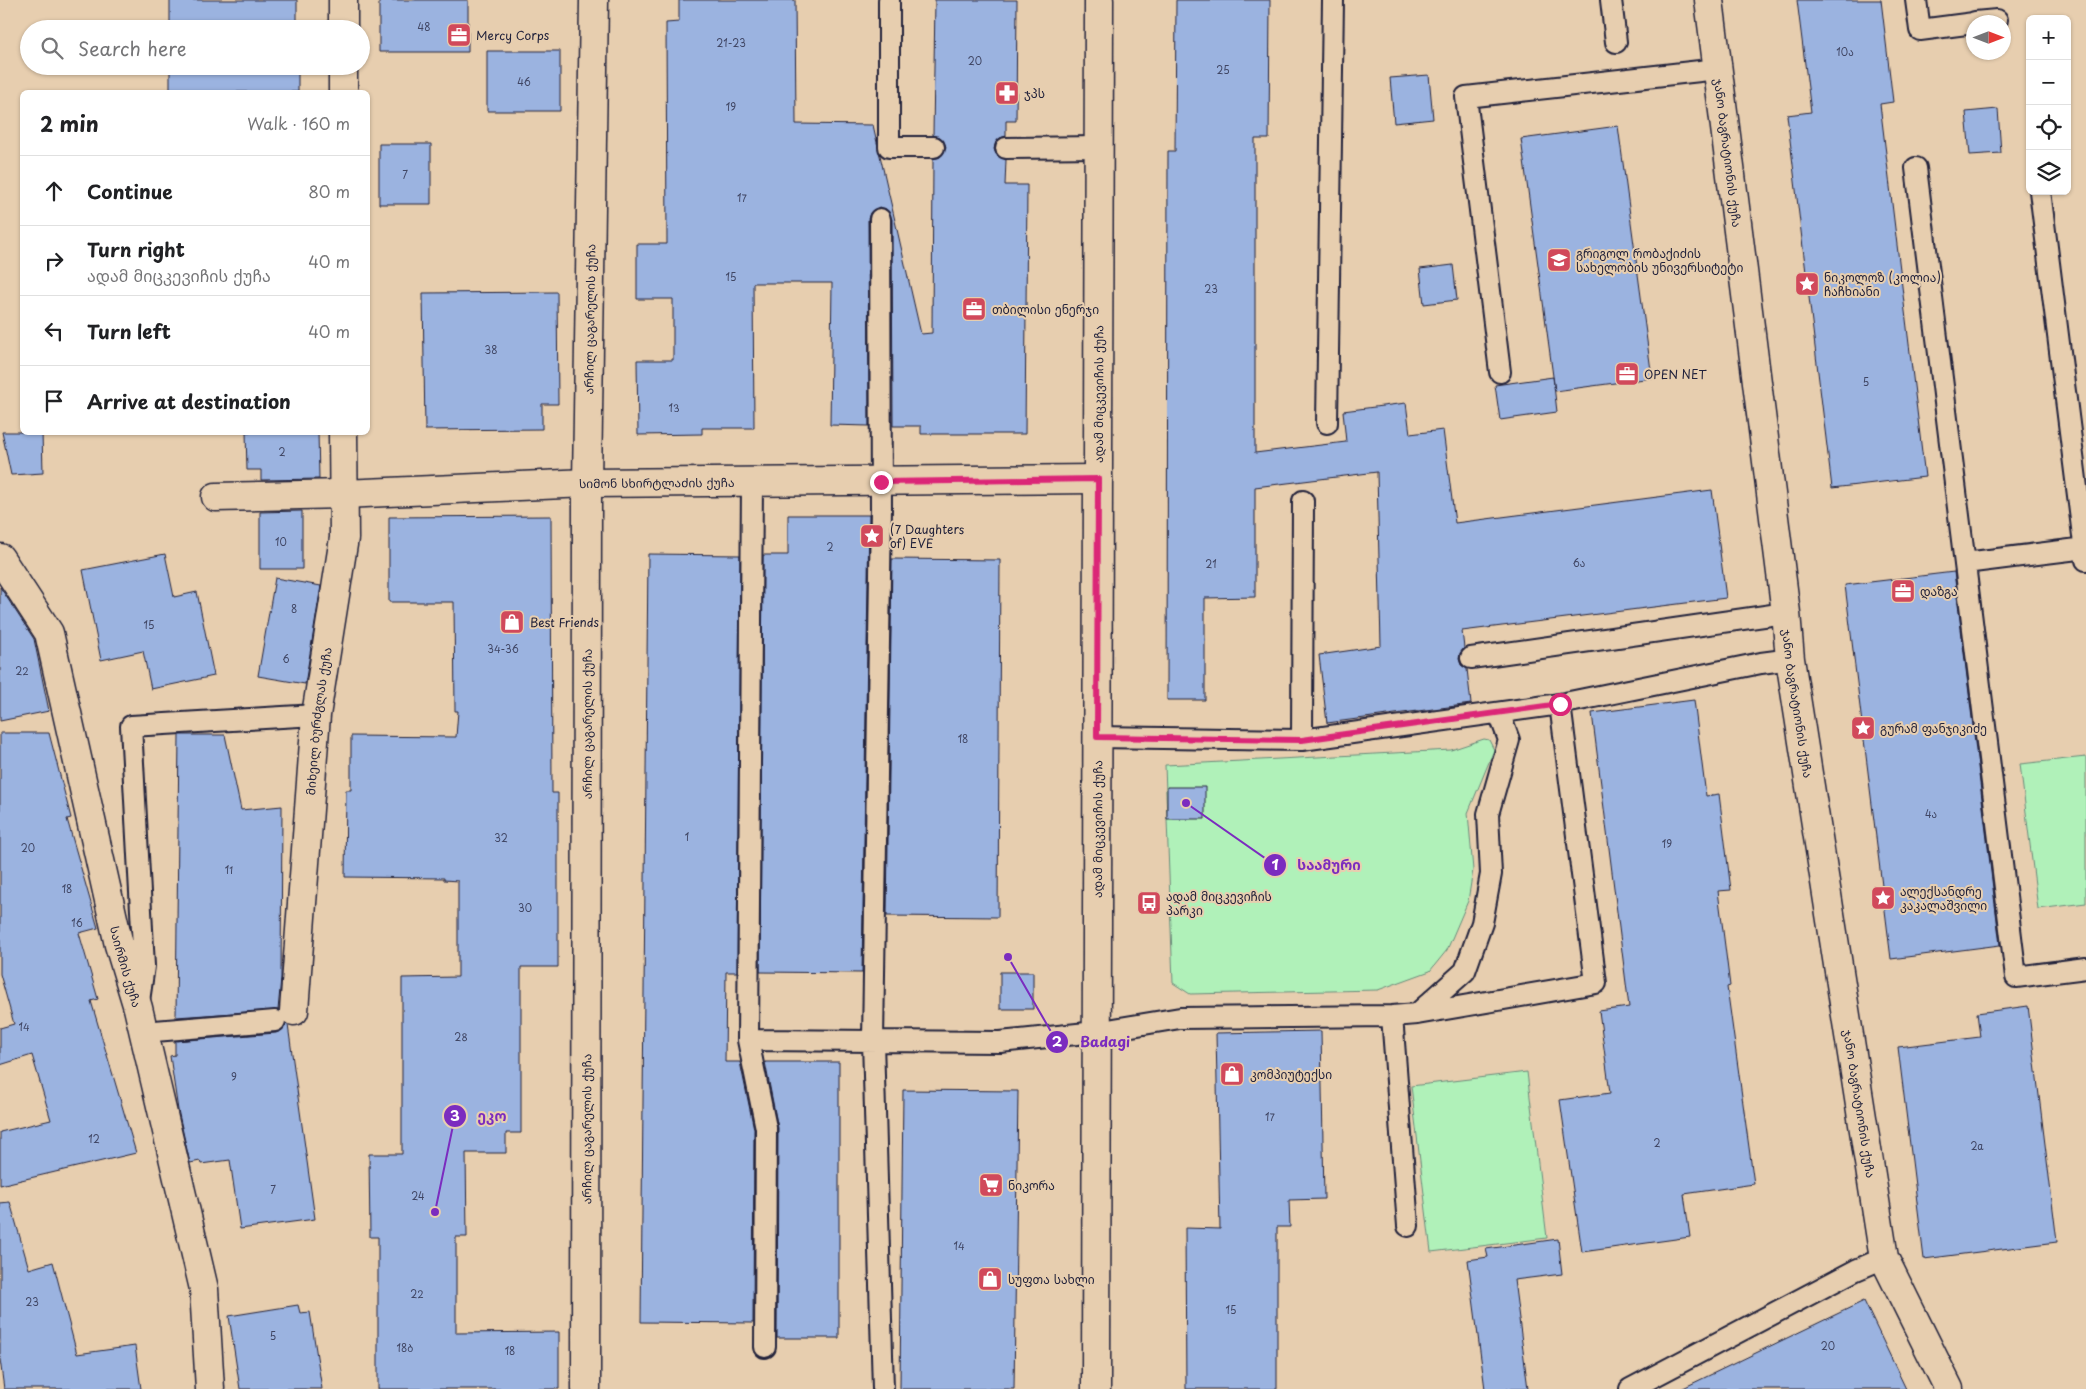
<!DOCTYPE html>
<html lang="en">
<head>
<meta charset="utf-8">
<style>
  :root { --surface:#fff; --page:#f2f2f2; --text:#202124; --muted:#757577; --line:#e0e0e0 }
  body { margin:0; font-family:"Playpen Sans","Noto Sans Georgian",sans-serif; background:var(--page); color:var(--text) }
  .controls { position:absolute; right:15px; top:15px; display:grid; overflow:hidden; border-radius:8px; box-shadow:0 1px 4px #0004 }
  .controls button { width:45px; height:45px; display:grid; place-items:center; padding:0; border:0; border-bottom:1px solid var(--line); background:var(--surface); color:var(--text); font:25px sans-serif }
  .compass { position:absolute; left:1966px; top:15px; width:45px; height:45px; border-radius:50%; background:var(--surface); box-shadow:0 1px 4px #0004; rotate:90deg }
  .stop { position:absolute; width:15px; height:15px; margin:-11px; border:4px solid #db2777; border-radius:50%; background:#fff }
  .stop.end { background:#db2777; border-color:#fff; box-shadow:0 1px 5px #0008 }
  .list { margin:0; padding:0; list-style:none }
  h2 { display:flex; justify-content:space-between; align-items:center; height:65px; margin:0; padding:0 20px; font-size:21px }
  h2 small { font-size:16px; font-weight:400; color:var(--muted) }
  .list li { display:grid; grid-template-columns:32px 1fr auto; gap:15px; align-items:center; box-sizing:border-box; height:70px; padding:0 20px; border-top:1px solid var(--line) }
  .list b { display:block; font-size:19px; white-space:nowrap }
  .list p { margin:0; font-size:16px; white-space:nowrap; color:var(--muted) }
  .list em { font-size:16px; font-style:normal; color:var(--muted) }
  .icon { flex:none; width:28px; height:28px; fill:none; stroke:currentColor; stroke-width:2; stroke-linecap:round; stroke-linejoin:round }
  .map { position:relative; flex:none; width:2086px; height:1389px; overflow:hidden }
  .search { position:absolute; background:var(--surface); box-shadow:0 1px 4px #0004; left:20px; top:20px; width:350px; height:55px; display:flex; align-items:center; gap:12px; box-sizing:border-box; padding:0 18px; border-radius:28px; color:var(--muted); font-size:19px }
  .panel { position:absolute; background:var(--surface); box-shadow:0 1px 4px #0004; left:20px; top:90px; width:350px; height:345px; border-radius:8px }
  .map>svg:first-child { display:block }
  .green { fill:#b0f1b9; stroke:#698a7a }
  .building { fill:#9bb3e0; stroke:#22223b }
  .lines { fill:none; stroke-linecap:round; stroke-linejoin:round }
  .service-casing { stroke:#22223b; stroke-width:24 }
  .minor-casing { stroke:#22223b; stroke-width:31 }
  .secondary-casing { stroke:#22223b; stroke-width:31 }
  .service { stroke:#e7ceaf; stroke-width:20 }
  .minor { stroke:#e7ceaf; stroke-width:28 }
  .secondary { stroke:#e7ceaf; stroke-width:28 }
  .route { stroke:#db2777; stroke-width:6 }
  .labels { text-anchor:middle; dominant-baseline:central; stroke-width:4; stroke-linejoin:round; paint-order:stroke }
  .number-label { font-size:10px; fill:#404664 }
  .poi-label { font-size:12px; fill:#22223b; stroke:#e7ceaf; text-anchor:start }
  .street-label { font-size:12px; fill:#22223b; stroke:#e7ceaf }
  .leader { fill:none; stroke:#7b2cbf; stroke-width:2 }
  .callout-dot { fill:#7b2cbf; stroke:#e7ceaf; stroke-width:2 }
  .mark-label { font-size:15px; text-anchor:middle; font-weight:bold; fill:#fff }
  .callout-label { font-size:14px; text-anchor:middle; font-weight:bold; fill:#7b2cbf; stroke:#e7ceaf; stroke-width:4; stroke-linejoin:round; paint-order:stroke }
</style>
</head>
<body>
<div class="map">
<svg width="2086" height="1389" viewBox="0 0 2086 1389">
  <rect width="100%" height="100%" fill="#e7ceaf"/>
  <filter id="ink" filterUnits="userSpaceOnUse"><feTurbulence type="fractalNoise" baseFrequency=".02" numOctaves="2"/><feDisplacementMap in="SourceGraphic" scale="10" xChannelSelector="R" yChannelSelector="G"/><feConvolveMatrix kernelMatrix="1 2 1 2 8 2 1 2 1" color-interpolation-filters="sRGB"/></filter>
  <g filter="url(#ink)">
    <path class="green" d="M1484 739 1489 740 1494 750 1468 813 1473 870 1468 901 1447 950 1430 971 1378 990 1190 994 1173 983 1165 765 1451 750Z
      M2086 757V903L2038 909 2020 764Z
      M1527 1072 1547 1238 1431 1252 1411 1086Z"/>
    <path class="building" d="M170 0H297V29H170Z
      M379 0H468V52H379Z
      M679 0H795L796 124 873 125 921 334 932 333 933 159 940 157 946 147 944 142 940 137 933 135 935 0H1017L1016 121H1006V136L1000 138 996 142 994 149 996 154 1006 160 1005 185H1027L1025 434H921V426H893L892 219 886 209 879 207 870 213 868 219 869 426 830 425 832 283H753L754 428H702V434L638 435 637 360H673V299H637V244H667L666 23 679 22Z
      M1176 0H1270L1269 139H1255V453L1346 442 1343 411 1406 403 1410 434 1443 430 1455 523 1712 490 1726 598 1462 631 1464 648 1460 653 1459 659 1461 665 1467 669 1471 704 1327 723 1319 655 1381 646 1377 472 1255 487V597L1205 598V700H1167L1168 151H1175Z
      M1797 0H1881L1893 102 1880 104 1925 477 1832 488 1787 115 1811 112Z
      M487 51H560V111H487Z
      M170 66H298V92H170Z
      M1429 75 1433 119 1394 123 1390 78Z
      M1998 109 2001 153 1970 155 1966 112Z
      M1618 126 1652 378 1555 391 1521 139Z
      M379 144H431V204H379Z
      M1453 265 1457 300 1424 304 1420 269Z
      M557 292 558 404H542V429L425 430 423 293Z
      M1553 377 1557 412 1500 420 1495 385Z
      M2 432H42L43 473 11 475Z
      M246 432H318L319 479 261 480V470H247Z
      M302 511V569H260V512Z
      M788 515H869L862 973 760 972 763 555H788Z
      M551 516 552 793H558V967H521V1133H506V1153H466L467 1237H456V1333L559 1332V1389H378V1237H370L369 1154H402V978L458 977V881L444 880V878L345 877 346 790H351V736L456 737 458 711H455L454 602H389V517Z
      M165 554 174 597 197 592 214 676 151 689 143 651 101 660 83 570Z
      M648 554 740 555 737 972H726L725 1062H740L754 1129 753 1323 641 1322Z
      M892 559 1000 560 998 917 887 916Z
      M1954 572 2000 945 1891 959 1845 585Z
      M275 578 321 586 305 684 258 676Z
      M0 587 34 639 49 711 0 721Z
      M1694 700 1706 796 1719 794 1731 890 1718 891 1730 986 1727 987 1754 1184 1684 1194 1690 1237 1582 1252 1560 1100 1610 1093 1599 1011 1629 1007 1592 713Z
      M0 733H49L71 818 67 819 98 928 79 933 98 999 91 1001 136 1153 0 1185V1132L51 1120 32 1055 0 1065V1028L14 1024 0 974Z
      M179 735H225L241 810 282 806 281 978 278 1010 176 1017Z
      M1167 787H1205V819H1167Z
      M1000 972H1033V1009H1000Z
      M2028 1006 2057 1242 1924 1259 1898 1047 1980 1037 1977 1013Z
      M286 1024 288 1025 315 1219 240 1229 230 1160 201 1164 200 1161 190 1163 178 1110 170 1056 175 1055V1041L276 1033 282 1030Z
      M1321 1031 1324 1199 1289 1200 1290 1227H1277V1389H1186L1185 1228 1220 1229 1216 1033Z
      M765 1062H839V1338H777L778 1128Z
      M903 1090 1018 1091 1014 1389H900Z
      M10 1202 29 1269 53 1262 77 1354 135 1346 141 1389H4L0 1359V1203Z
      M1558 1239 1562 1274 1514 1280 1528 1389H1485L1468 1260 1488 1257 1486 1249Z
      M1864 1301 1906 1389H1681Z
      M298 1305 300 1313 310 1312 322 1389H240L229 1316Z"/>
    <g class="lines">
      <defs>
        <path id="service" d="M889 0V147H934
          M1611 0 1616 42
          M1916 0 1920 30 1974 23
          M1975 22 1997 20
          M1006 148 1099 147
          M1916 168 2016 977 2086 968
          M2040 191 2086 560
          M880 219 881 508 873 1041 883 1389
          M1500 372 1466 97 1718 69
          M1327 423 1333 0
          M752 482 748 1040 766 1128 765 1347
          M1965 563 2086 548
          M1471 658 1786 613
          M1097 737 1302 740 1560 704 1761 663 1790 659
          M1302 740 1303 501
          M139 1001 144 966 131 726 316 715
          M1417 1014 1465 971 1482 923 1491 874 1488 814 1509 740 1499 713
          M1392 1016 1408 1226
          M143 1032 275 1021
          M748 1040 1000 1042 1096 1032 1180 1018 1392 1016 1417 1014 1596 983 1560 704
          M1630 1389 1856 1270 1884 1258"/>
        <g id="minor">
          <path d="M343 0V29"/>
          <path id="s1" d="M1709 0 1786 613 1790 659 1884 1258 1949 1389"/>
          <path d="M343 66V92"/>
          <path id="s2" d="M216 497 343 494 587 483 1098 479"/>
          <path id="s3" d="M0 558 49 633 119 945 138 1008 204 1289 210 1389"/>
          <path id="s4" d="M294 1011 316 715 344 538 343 432"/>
          <path id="s5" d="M586 1389 587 483 594 0"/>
        </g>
        <g id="secondary">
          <path id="s6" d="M1096 1389 1099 0"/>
        </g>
      </defs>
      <use href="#service" class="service-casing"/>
      <use href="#minor" class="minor-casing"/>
      <use href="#secondary" class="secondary-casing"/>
      <use href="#service" class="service"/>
      <use href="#minor" class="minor"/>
      <use href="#secondary" class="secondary"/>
    </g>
  </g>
  <g class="lines" filter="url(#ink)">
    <path class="route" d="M881 482 1098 479 1097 737 1302 740 1560 704"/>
  </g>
  <defs>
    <symbol id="office-square" viewBox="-11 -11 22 22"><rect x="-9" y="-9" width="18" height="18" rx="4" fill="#d1495b" stroke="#e7ceaf"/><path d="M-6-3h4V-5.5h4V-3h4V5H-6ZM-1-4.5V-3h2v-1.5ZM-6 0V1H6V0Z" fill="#fff"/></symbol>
    <symbol id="pharmacy-square" viewBox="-11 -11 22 22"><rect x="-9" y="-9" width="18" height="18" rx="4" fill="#d1495b" stroke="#e7ceaf"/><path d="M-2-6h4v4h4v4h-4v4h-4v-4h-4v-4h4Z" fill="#fff"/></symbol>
    <symbol id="university-square" viewBox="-11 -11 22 22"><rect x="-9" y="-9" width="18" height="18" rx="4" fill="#d1495b" stroke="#e7ceaf"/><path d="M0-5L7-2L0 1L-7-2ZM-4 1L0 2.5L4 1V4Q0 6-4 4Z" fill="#fff"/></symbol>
    <symbol id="sight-square" viewBox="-11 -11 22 22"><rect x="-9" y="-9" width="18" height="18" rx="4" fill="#d1495b" stroke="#e7ceaf"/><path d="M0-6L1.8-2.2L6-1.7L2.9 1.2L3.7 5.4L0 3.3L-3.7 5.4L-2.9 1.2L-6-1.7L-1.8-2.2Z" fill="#fff"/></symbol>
    <symbol id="shop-square" viewBox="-11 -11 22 22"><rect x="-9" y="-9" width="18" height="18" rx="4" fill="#d1495b" stroke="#e7ceaf"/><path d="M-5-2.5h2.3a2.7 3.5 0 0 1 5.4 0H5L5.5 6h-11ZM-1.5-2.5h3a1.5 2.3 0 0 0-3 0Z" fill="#fff"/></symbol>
    <symbol id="bus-square" viewBox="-11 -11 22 22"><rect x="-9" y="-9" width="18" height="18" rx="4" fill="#d1495b" stroke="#e7ceaf"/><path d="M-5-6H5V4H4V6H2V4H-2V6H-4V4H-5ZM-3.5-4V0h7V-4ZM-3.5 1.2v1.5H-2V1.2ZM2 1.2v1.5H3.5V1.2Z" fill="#fff"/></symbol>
    <symbol id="supermarket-square" viewBox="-11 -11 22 22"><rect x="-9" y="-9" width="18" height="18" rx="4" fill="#d1495b" stroke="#e7ceaf"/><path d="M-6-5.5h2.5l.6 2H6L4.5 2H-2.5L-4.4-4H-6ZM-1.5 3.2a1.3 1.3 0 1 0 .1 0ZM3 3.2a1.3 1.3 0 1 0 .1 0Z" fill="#fff"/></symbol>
  </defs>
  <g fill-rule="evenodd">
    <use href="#office-square" x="445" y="21" width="28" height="28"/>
    <use href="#pharmacy-square" x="993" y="79" width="28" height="28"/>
    <use href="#university-square" x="1545" y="246" width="28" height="28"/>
    <use href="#sight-square" x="1793" y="270" width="28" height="28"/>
    <use href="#office-square" x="960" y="295" width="28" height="28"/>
    <use href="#office-square" x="1613" y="360" width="28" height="28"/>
    <use href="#sight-square" x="858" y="522" width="28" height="28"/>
    <use href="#office-square" x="1889" y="577" width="28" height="28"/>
    <use href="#shop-square" x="498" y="608" width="28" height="28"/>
    <use href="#sight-square" x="1849" y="714" width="28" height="28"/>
    <use href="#sight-square" x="1869" y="884" width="28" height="28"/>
    <use href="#bus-square" x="1135" y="889" width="28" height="28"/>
    <use href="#shop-square" x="1218" y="1060" width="28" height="28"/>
    <use href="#supermarket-square" x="977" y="1171" width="28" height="28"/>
    <use href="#shop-square" x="976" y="1265" width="28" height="28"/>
  </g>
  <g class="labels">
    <g class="number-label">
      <text x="424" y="26">48</text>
      <text x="731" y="42">21-23</text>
      <text x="1845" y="51">10ა</text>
      <text x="975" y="60">20</text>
      <text x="1223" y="69">25</text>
      <text x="524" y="81">46</text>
      <text x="731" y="106">19</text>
      <text x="405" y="174">7</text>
      <text x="742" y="197">17</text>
      <text x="731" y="276">15</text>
      <text x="1211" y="288">23</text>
      <text x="491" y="349">38</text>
      <text x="1866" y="381">5</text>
      <text x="674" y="407">13</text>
      <text x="282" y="451">2</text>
      <text x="281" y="541">10</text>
      <text x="830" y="546">2</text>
      <text x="1579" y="562">6ა</text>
      <text x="1211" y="563">21</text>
      <text x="294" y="608">8</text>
      <text x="149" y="624">15</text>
      <text x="503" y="648">34-36</text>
      <text x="286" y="658">6</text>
      <text x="22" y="670">22</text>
      <text x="963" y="738">18</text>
      <text x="1931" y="813">4ა</text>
      <text x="687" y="836">1</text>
      <text x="501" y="837">32</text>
      <text x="1667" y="843">19</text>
      <text x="28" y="847">20</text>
      <text x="229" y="869">11</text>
      <text x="67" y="888">18</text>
      <text x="525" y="907">30</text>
      <text x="77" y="922">16</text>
      <text x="24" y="1026">14</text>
      <text x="461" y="1036">28</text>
      <text x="234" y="1076">9</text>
      <text x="1270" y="1116">17</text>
      <text x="94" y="1138">12</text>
      <text x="1657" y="1142">2</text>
      <text x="1977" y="1145">2a</text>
      <text x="273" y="1189">7</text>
      <text x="418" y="1195">24</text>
      <text x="959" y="1245">14</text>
      <text x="417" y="1293">22</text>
      <text x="32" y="1301">23</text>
      <text x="1231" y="1309">15</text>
      <text x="273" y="1335">5</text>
      <text x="1828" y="1345">20</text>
      <text x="405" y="1347">18ბ</text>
      <text x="510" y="1350">18</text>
    </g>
    <g class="poi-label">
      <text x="476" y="35">Mercy Corps</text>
      <text x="1024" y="93">ჯპს</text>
      <text x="1576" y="253">გრიგოლ რობაქიძის<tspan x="1576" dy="14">სახელობის უნივერსიტეტი</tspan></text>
      <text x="1824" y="277">ნიკოლოზ (კოლია)<tspan x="1824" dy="14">ჩაჩხიანი</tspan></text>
      <text x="992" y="309">თბილისი ენერჯი</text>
      <text x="1644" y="374">OPEN NET</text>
      <text x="890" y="529">(7 Daughters<tspan x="890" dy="14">of) EVE</tspan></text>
      <text x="1920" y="591">დაზგა</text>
      <text x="530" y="622">Best Friends</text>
      <text x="1880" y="728">გურამ ფანჯიკიძე</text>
      <text x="1900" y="891">ალექსანდრე<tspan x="1900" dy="14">კაკალაშვილი</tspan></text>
      <text x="1166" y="896">ადამ მიცკევიჩის<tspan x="1166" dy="14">პარკი</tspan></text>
      <text x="1250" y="1074">კომპიუტექსი</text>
      <text x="1008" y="1185">ნიკორა</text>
      <text x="1008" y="1279">სუფთა სახლი</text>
    </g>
    <g class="street-label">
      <text stroke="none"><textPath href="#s1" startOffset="154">ჯანო ბაგრატიონის ქუჩა</textPath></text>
      <text stroke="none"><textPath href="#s5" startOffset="1070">არჩილ ცაგარელის ქუჩა</textPath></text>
      <text stroke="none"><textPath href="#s6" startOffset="995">ადამ მიცკევიჩის ქუჩა</textPath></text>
      <text stroke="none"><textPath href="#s2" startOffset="441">სიმონ სხირტლაძის ქუჩა</textPath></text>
      <text stroke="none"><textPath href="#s1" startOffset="709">ჯანო ბაგრატიონის ქუჩა</textPath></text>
      <text stroke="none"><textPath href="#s4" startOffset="291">მიხეილ ბურძგლას ქუჩა</textPath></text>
      <text stroke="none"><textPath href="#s5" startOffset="665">არჩილ ცაგარელის ქუჩა</textPath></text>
      <text stroke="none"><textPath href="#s6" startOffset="560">ადამ მიცკევიჩის ქუჩა</textPath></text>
      <text stroke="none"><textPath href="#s3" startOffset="432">საირმის ქუჩა</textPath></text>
      <text stroke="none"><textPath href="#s1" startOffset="1114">ჯანო ბაგრატიონის ქუჩა</textPath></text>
      <text stroke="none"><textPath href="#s5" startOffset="260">არჩილ ცაგარელის ქუჩა</textPath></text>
    </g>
  </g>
  <path class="leader" d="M1186 803L1275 865M1008 957L1057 1042M435 1212L455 1116"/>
  <g class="callout-dot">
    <circle cx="1186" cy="803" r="5"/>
    <circle cx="1008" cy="957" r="5"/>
    <circle cx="435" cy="1212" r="5"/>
    <circle cx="1275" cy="865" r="12"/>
    <circle cx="1057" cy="1042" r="12"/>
    <circle cx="455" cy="1116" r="12"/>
  </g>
  <g class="mark-label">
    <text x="1275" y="870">1</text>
    <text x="1057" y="1047">2</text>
    <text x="455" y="1121">3</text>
  </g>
  <g class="callout-label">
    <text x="1329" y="870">საამური</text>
    <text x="1105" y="1047">Badagi</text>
    <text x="492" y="1121">ეკო</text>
  </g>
</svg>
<div class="controls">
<button>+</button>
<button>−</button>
<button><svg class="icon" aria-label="locate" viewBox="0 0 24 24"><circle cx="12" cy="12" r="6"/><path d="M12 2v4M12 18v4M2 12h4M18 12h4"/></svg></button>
<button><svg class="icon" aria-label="layers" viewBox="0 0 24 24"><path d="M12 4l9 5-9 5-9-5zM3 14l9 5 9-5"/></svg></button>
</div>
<svg class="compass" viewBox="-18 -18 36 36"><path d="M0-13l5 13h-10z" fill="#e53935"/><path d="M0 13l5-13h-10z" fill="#757577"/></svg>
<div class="stop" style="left:1560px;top:704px"></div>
<div class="stop end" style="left:881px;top:482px"></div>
<div class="search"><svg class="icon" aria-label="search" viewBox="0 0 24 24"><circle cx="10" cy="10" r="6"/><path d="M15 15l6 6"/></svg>Search here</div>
<section class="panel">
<h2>2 min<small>Walk · 160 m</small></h2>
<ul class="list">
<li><svg class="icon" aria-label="ahead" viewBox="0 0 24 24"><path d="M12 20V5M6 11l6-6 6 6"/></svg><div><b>Continue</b></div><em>80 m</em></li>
<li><svg class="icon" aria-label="right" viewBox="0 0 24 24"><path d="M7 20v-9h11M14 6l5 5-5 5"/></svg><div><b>Turn right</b><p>ადამ მიცკევიჩის ქუჩა</p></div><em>40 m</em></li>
<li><svg class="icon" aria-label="left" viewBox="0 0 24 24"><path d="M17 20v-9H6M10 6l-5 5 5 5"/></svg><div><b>Turn left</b></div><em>40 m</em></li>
<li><svg class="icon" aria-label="arrive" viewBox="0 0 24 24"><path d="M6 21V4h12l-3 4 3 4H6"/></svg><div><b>Arrive at destination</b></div></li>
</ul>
</section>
</div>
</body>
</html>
